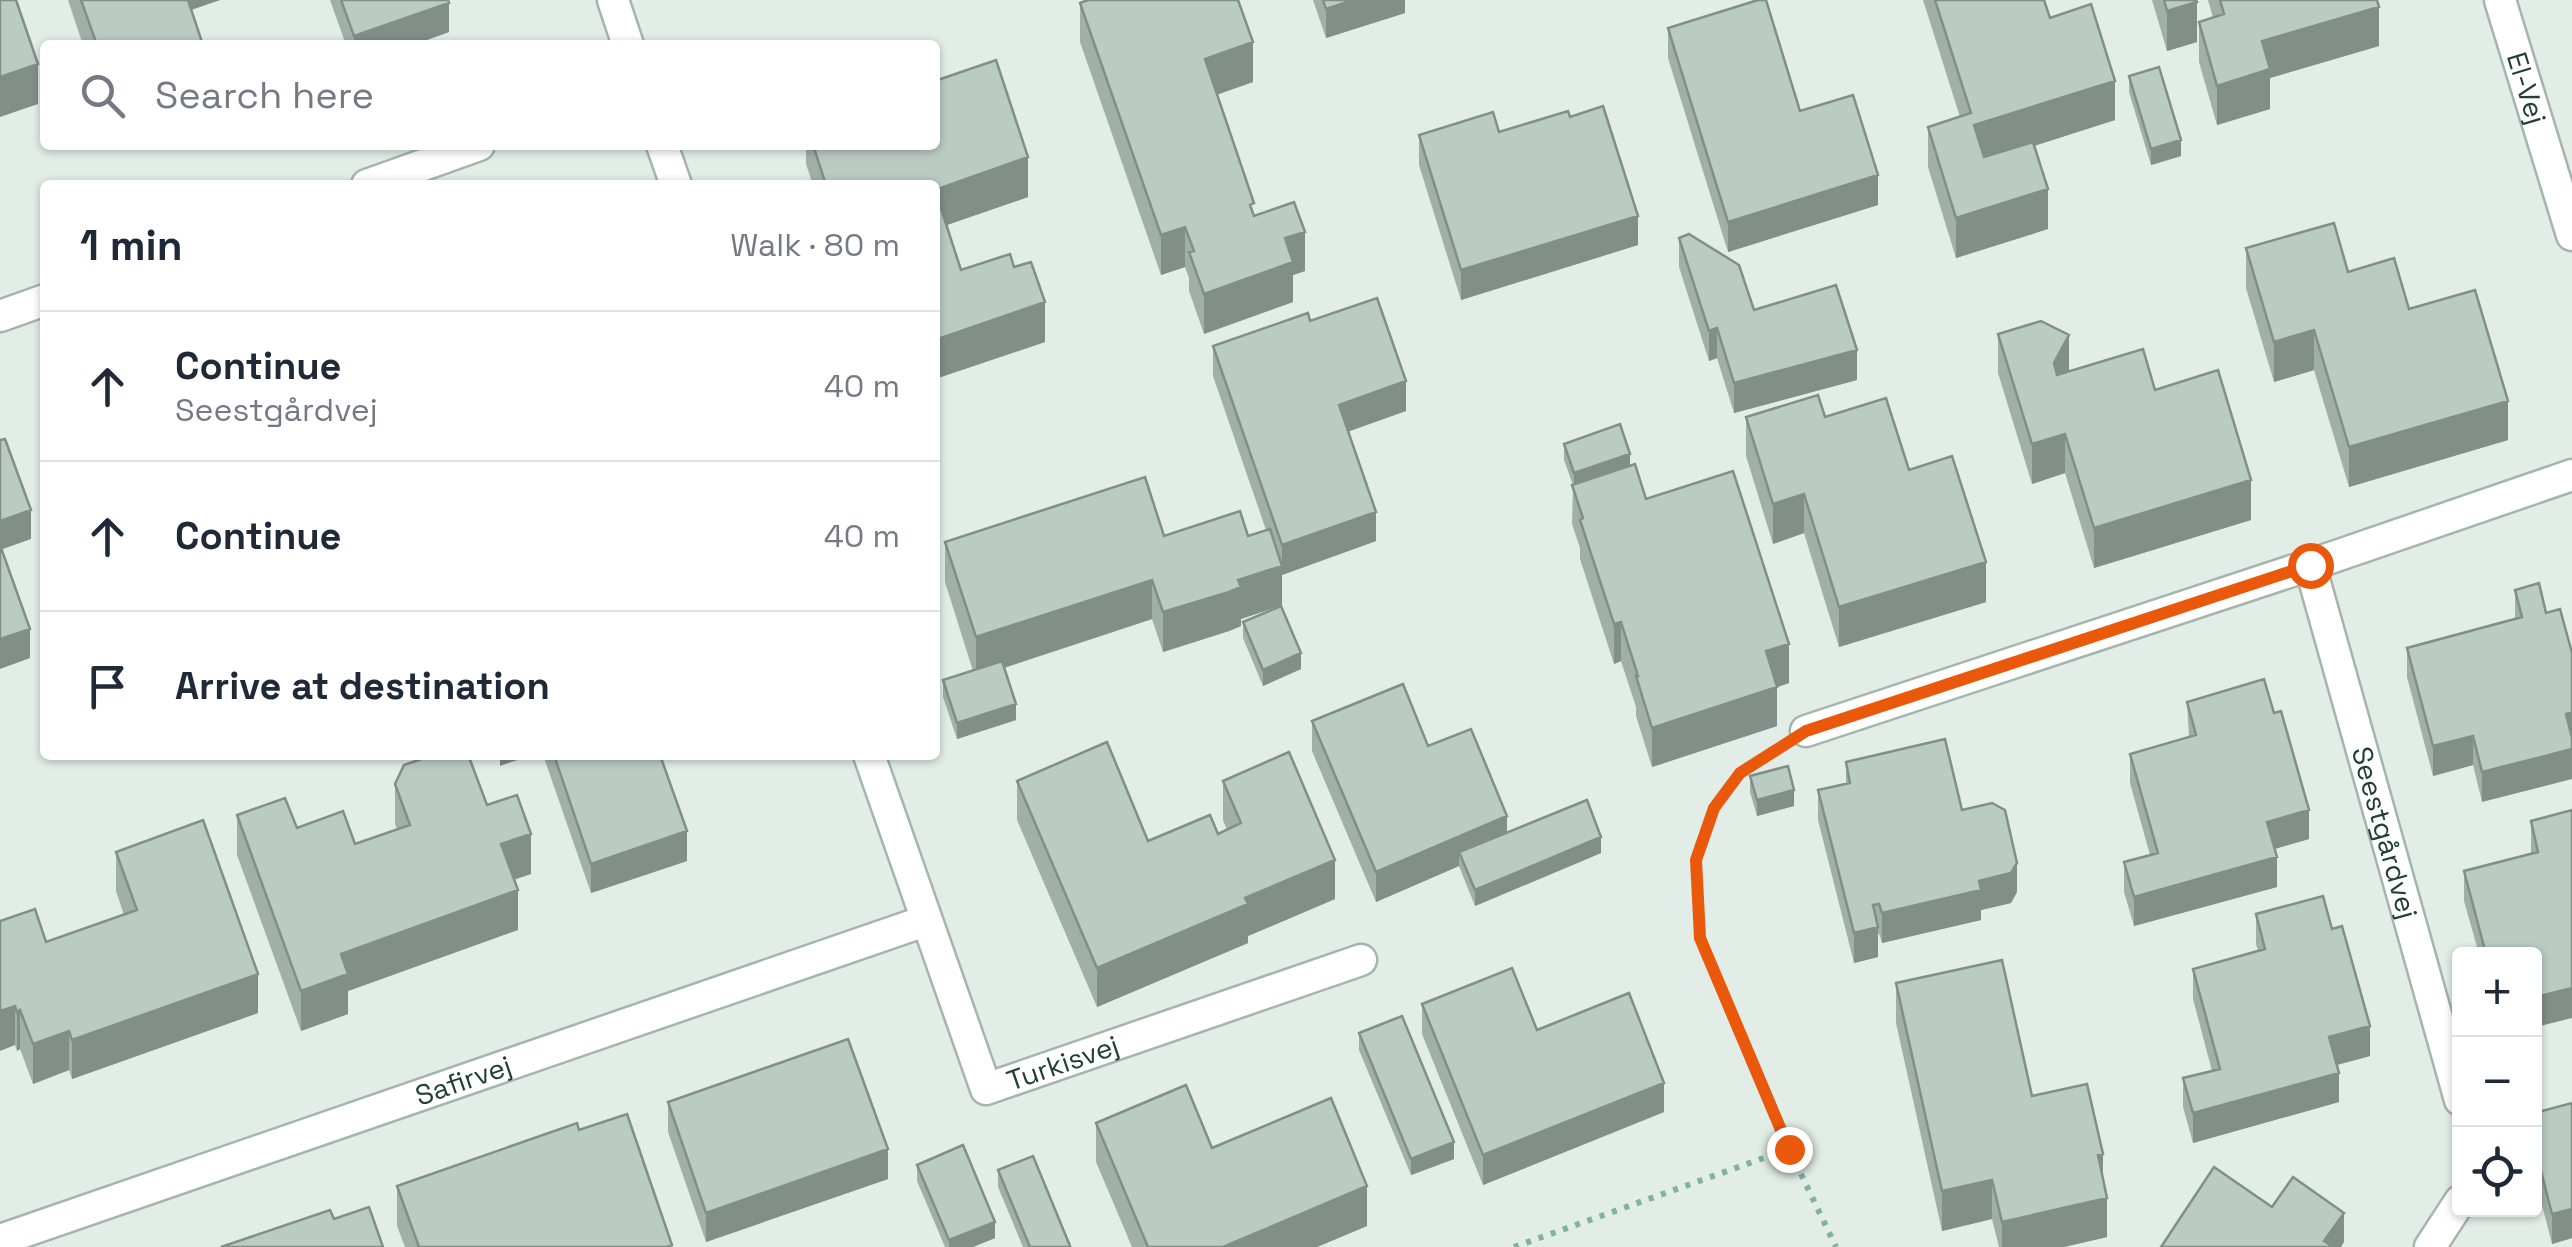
<!DOCTYPE html>
<html lang="en">
<head>
<meta charset="utf-8">
<style>
  :root { --surface:#fff; --page:#f2f2f3; --text:#1f2937; --muted:#747a83; --line:#e0e1e3 }
  body { margin:0; font-family:"Space Grotesk",sans-serif; background:var(--page); color:var(--text) }
  .controls { position:absolute; right:30px; bottom:30px; display:grid; overflow:hidden; border-radius:10px; box-shadow:0 2px 8px #0004 }
  .controls button { width:90px; height:90px; display:grid; place-items:center; padding:0; border:0; border-bottom:2px solid var(--line); background:var(--surface); color:var(--text); font:50px sans-serif }
  .stop { position:absolute; width:30px; height:30px; margin:-22px; border:8px solid #ea580c; border-radius:50%; background:#fff }
  .stop.end { background:#ea580c; border-color:#fff; box-shadow:0 2px 10px #0008 }
  .list { margin:0; padding:0; list-style:none }
  h2 { display:flex; justify-content:space-between; align-items:center; height:130px; margin:0; padding:0 40px; font-size:42px }
  h2 small { font-size:32px; font-weight:400; color:var(--muted) }
  .list li { display:grid; grid-template-columns:65px 1fr auto; gap:30px; align-items:center; box-sizing:border-box; height:150px; padding:0 40px; border-top:2px solid var(--line) }
  .list b { display:block; font-size:38px; white-space:nowrap }
  .list p { margin:0; font-size:32px; white-space:nowrap; color:var(--muted) }
  .list em { font-size:32px; font-style:normal; color:var(--muted) }
  .icon { flex:none; width:55px; height:55px; fill:none; stroke:currentColor; stroke-width:2; stroke-linecap:round; stroke-linejoin:round }
  .map { position:relative; flex:none; width:2572px; height:1247px; overflow:hidden }
  .search { position:absolute; background:var(--surface); box-shadow:0 2px 8px #0004; left:40px; top:40px; width:900px; height:110px; display:flex; align-items:center; gap:25px; box-sizing:border-box; padding:0 35px; border-radius:10px; color:var(--muted); font-size:38px }
  .panel { position:absolute; background:var(--surface); box-shadow:0 2px 8px #0004; left:40px; top:180px; width:900px; height:580px; border-radius:10px }
  .map>svg:first-child { display:block }
  .lines { fill:none; stroke-linecap:round; stroke-linejoin:round }
  .minor-casing { stroke:#a4b5ae; stroke-width:35 }
  .path { stroke:#81b29d; stroke-width:6; stroke-dasharray:5 8; stroke-linecap:butt }
  .minor { stroke:#fff; stroke-width:30 }
  .wall { fill:#a0afa7 }
  .shaded-wall { fill:#828e88 }
  .building { fill:#bacbc2; stroke:#828e88; stroke-width:2.5 }
  .route { stroke:#ea580c; stroke-width:12 }
  .labels { text-anchor:middle; dominant-baseline:central; stroke-width:10; stroke-linejoin:round; paint-order:stroke }
  .street-label { font-size:28px; fill:#213f34; stroke:#f3f9f5 }
</style>
</head>
<body>
<div class="map">
<svg width="2572" height="1247" viewBox="0 0 2572 1247">
  <rect width="100%" height="100%" fill="#e2ede7"/>
  <g class="lines">
    <defs>
      <g id="minor">
        <path d="M613 0 628 45"/>
        <path id="s1" d="M2500 0 2572 235"/>
        <path d="M662 145 676 185"/>
        <path d="M367 185 479 145"/>
        <path d="M0 316 45 300"/>
        <path id="s2" d="M2310 565 2460 1100"/>
        <path d="M1806 731 2310 565 2572 475"/>
        <path id="s3" d="M869 755 986 1089 1361 960"/>
        <path id="s4" d="M0 1240 925 921"/>
        <path d="M2430 1247 2460 1201"/>
      </g>
    </defs>
    <use href="#minor" class="minor-casing"/>
    <path class="path" d="M1758 761 1739 773 1714 808 1696 859 1701 938 1789 1149 1836 1247
      M1514 1247 1789 1149"/>
    <use href="#minor" class="minor"/>
  </g>
  <path class="wall" d="M68 0H220L191 10 203 45H83Z
    M330 0H448L449 32 413 45H346Z
    M1313 0H1405V13L1326 38Z
    M1923 0H2044L2050 18 2115 120 2034 146 2048 229 1956 258 1928 167V127L1960 117Z
    M2152 0H2196L2197 42 2167 51Z
    M2208 0H2377L2379 46 2270 78V109L2217 125 2199 62V22L2213 18Z
    M1080 3 1253 82 1217 94 1254 215 1305 271 1293 275V302L1204 334 1189 291V278L1185 267 1161 275 1080 42Z
    M1668 28 1800 111 1878 205 1728 252 1668 58Z
    M2129 76 2181 156 2151 165 2129 92Z
    M1570 117 1638 245 1461 300 1419 165V135L1499 132Z
    M806 145H935L1028 197 947 225 961 270 1014 267 1045 342 935 379V185H813L806 164Z
    M1679 238 1754 310 1857 380 1734 413 1717 358 1709 361 1679 267Z
    M2246 248 2348 272 2409 309 2508 440 2349 487 2314 370 2274 382 2246 288Z
    M1310 321 1406 411 1348 431 1376 541 1282 575V605L1241 619V626L1229 631 1163 652 1152 619 1004 668 1016 720 957 739 943 697V680L973 671 945 582V542L1164 536H1248L1266 530 1213 376V346Z
    M1998 334 2069 371 2155 390 2251 520 2094 568 2065 473 2032 484 1998 373Z
    M1746 417H1825L1909 470 1986 602 1839 647 1804 533 1773 544 1746 456Z
    M1564 444 1630 466 1646 499 1789 683 1777 687V726L1652 767 1636 716V707L1621 661 1614 664 1580 559V548L1572 524 1573 485 1564 460Z
    M2515 590 2546 613 2482 802 2473 765 2433 776 2407 677V648L2515 619Z
    M1243 622 1301 669 1263 686 1243 638Z
    M2187 702 2309 839 2275 849 2277 887 2134 926 2124 892V862L2150 855 2130 783V754L2189 737Z
    M1312 721 1428 746 1507 833 1601 853 1475 906 1459 866 1376 902 1312 751Z
    M543 755H660L687 861 591 893Z
    M1846 762 1962 810 2017 892 2011 903 1981 910V920L1882 943 1879 934H1878V957L1854 963 1818 820V790L1846 784Z
    M1750 776 1794 806 1757 816 1750 792Z
    M1017 781 1148 841 1218 834 1227 830 1223 820V781L1335 899 1248 936V943L1097 1007 1017 820Z
    M395 784 487 805 531 874 514 879 518 930 348 991V1014L301 1031 237 855V815L297 828 355 844 397 829 395 824Z
    M2572 810 2540 1026 2534 1003V954H2479L2464 901V871L2531 854V821Z
    M116 852 258 1013 72 1079 69 1070 33 1084 20 1049 17 1051 15 1045 0 921 46 942 124 915 116 891Z
    M2256 914 2370 1056 2337 1065 2339 1102 2193 1143 2183 1107V1078L2212 1071 2193 999V969L2258 951 2256 944Z
    M1896 983 2032 1096 2103 1178 2107 1237 2064 1247H1999L1992 1219 1942 1231 1896 1023Z
    M1422 1004 1537 1030 1664 1112 1483 1185 1422 1034Z
    M1359 1033 1454 1159 1411 1175 1359 1050Z
    M668 1102 888 1179 706 1242 668 1132Z
    M2572 1103V1238L2552 1244 2534 1174V1113Z
    M1096 1123 1212 1148 1367 1226 1317 1247H1132L1096 1162Z
    M579 1130 672 1247H405L397 1226V1186Z
    M917 1165 995 1238 973 1247H945L917 1181Z
    M998 1170 1070 1247H1023L998 1187Z"/>
  <path class="shaded-wall" d="M179 0H220L179 14Z
    M1353 0H1405V13L1326 38V9Z
    M2197 2V42L2167 51V11Z
    M449 3V32L413 45H354V36Z
    M2379 7V46L2270 78V109L2217 125V86L2262 41Z
    M1253 42V82L1205 99V59Z
    M38 64V104L0 117V77Z
    M2115 81V120L1974 165V125Z
    M2181 140V156L2151 165V149Z
    M1028 157V197L935 229V190Z
    M1878 175V205L1728 252V222Z
    M2048 189V229L1956 258V218Z
    M1638 216V245L1461 300V270Z
    M1185 227V267L1161 275V235Z
    M1305 232V271L1293 275V302L1204 334V294L1285 238Z
    M1045 302V342L935 379V340Z
    M1717 328V358L1709 361V331Z
    M2314 330V370L2274 382V342Z
    M2069 335V374L2054 403V363Z
    M1857 350V380L1734 413V383Z
    M1406 381V411L1339 435V405Z
    M2508 401V440L2349 487V447Z
    M2065 434V473L2032 484V444Z
    M1630 454V470L1574 489V473Z
    M2251 480V520L2094 568V528Z
    M1804 494V533L1773 544V504Z
    M31 510V539L0 550V521Z
    M1376 512V541L1282 575V605L1241 619V626L1229 631 1163 652V612L1238 580 1282 566V545Z
    M1986 562V602L1839 647V607Z
    M1152 580V619L976 677V637Z
    M1621 622V661L1614 664V624Z
    M30 629V658L0 669V639Z
    M1789 644V683L1777 687V726L1652 767V728L1766 651Z
    M1301 653V669L1263 686V670Z
    M1016 704V720L957 739V723Z
    M2572 712V742L2566 714Z
    M2473 736V765L2433 776V746Z
    M2572 749V779L2482 802V772Z
    M500 755H531L500 766Z
    M1794 790V806L1757 816V800Z
    M2309 810V839L2267 851V822Z
    M1507 816V846L1459 852V866L1376 902V872Z
    M687 831V861L591 893V864Z
    M531 834V874L501 884V844Z
    M1601 837V853L1475 906V890Z
    M2277 857V887L2134 926V897Z
    M1335 860V899L1248 936V943L1097 1007V968L1245 898Z
    M2017 863V892L2011 903 1981 910V920L1882 943V913L1979 881Z
    M518 890V930L348 991V1014L301 1031V991L341 954Z
    M1878 927V957L1854 963V933Z
    M258 974V1013L72 1079V1040Z
    M2572 988V1018L2540 1026V996Z
    M15 1006V1045L0 1051V1011Z
    M20 1010V1049L17 1051V1012Z
    M2370 1026V1056L2329 1067V1037Z
    M69 1031V1070L33 1084V1044Z
    M2339 1073V1102L2193 1143V1113Z
    M1664 1083V1112L1483 1185V1155Z
    M1454 1142V1159L1411 1175V1159Z
    M888 1149V1179L706 1242V1213Z
    M2103 1154V1193L2098 1155Z
    M1992 1180V1219L1942 1231V1191Z
    M1367 1186V1226L1317 1247H1223Z
    M2107 1198V1237L2064 1247H2002V1222Z
    M2572 1209V1238L2552 1244V1214Z
    M2344 1213V1242L2341 1247H2324V1241Z
    M995 1222V1238L973 1247H949V1240Z"/>
  <path class="building" d="M0 0H16L38 64 0 77Z
    M81 0H188L203 45H97Z
    M341 0H448L449 3 354 36Z
    M1088 0H1238L1253 42 1205 59 1254 203 1250 205 1254 216 1294 202 1305 232 1285 238 1293 262 1204 294 1189 252 1194 251 1185 227 1161 235 1080 3Z
    M1323 0H1353L1326 9Z
    M1758 0H1766L1800 111 1853 95 1878 175 1728 222 1668 28Z
    M1935 0H2044L2050 18 2091 4 2115 81 1974 125 1984 157 2033 142 2048 189 1956 218 1928 127 1971 113Z
    M2164 0H2196L2197 2 2167 11Z
    M2220 0H2377L2379 7 2262 41 2270 69 2217 86 2199 22 2224 14Z
    M996 60 1028 157 935 190V185H826L813 145H935V81Z
    M2159 67 2181 140 2151 149 2129 76Z
    M1603 106 1638 216 1461 270 1419 135 1493 112 1499 132 1568 111 1570 117Z
    M935 190 961 270 1010 254 1014 267 1031 262 1045 302 935 340Z
    M2334 223 2348 272 2394 258 2409 309 2475 290 2508 401 2349 447 2314 330 2274 342 2246 248Z
    M1689 234 1739 265 1754 310 1836 285 1857 350 1734 383 1717 328 1709 331 1679 238Z
    M1377 298 1406 381 1339 405 1376 512 1282 545 1213 346 1308 313 1310 321Z
    M2041 321 2069 335 2054 363 2057 375 2143 349 2155 390 2218 370 2251 480 2094 528 2065 434 2032 444 1998 334Z
    M1818 395 1825 417 1886 398 1909 470 1952 456 1986 562 1839 607 1804 494 1773 504 1746 417Z
    M1620 424 1630 454 1574 473 1564 444Z
    M5 439 31 510 0 521V440Z
    M1635 464 1646 499 1733 471 1789 644 1766 651 1777 687 1652 728 1636 676H1638L1621 622 1614 624 1580 520 1583 518 1572 485Z
    M1145 477 1164 536 1240 511 1248 536 1270 529 1282 566 1238 580 1241 587 1229 592 1163 612 1152 580 976 637 945 542Z
    M0 545 30 629 0 639Z
    M2539 583 2546 613 2560 609 2572 653V712L2566 714 2572 738V749L2482 772 2473 736 2433 746 2407 648 2522 617 2515 590Z
    M1281 606 1301 653 1263 670 1243 622Z
    M1002 661 1016 704 957 723 943 680Z
    M2264 679 2274 713 2281 711 2309 810 2267 822 2277 857 2134 897 2124 862 2158 853 2130 754 2196 735 2187 702Z
    M1403 684 1428 746 1471 729 1507 816 1376 872 1312 721Z
    M1945 739 1962 810 1992 803 2005 810 2017 863 2011 873 1979 881 1981 890 1882 913 1879 904 1873 905 1878 927 1854 933 1818 790 1850 783 1846 762Z
    M1107 742 1148 841 1210 815 1218 834 1241 823 1223 781 1289 752 1335 860 1245 898 1248 904 1097 968 1017 781Z
    M433 755H464L469 757 487 805 517 795 531 834 501 844 518 890 341 954 348 974 301 991 237 815 285 798 297 828 343 811 355 844 410 825 395 784 404 765Z
    M554 755H660L687 831 591 864Z
    M1788 766 1794 790 1757 800 1750 776Z
    M1587 800 1601 837 1475 890 1459 852Z
    M2572 810V988L2540 996 2534 973V954H2486L2464 871 2538 852 2531 821Z
    M203 820 258 974 72 1040 69 1031 33 1044 20 1010 17 1012 15 1006 0 1011V921L35 909 46 942 137 910 116 852Z
    M2323 896 2332 929 2342 926 2370 1026 2329 1037 2339 1073 2193 1113 2183 1078 2220 1069 2193 969 2265 949 2256 914Z
    M2002 960 2032 1096 2087 1084 2103 1154 2098 1155 2107 1198 2002 1222 1992 1180 1942 1191 1896 983Z
    M1512 968 1537 1030 1629 993 1664 1083 1483 1155 1422 1004Z
    M1402 1016 1454 1142 1411 1159 1359 1033Z
    M848 1039 888 1149 706 1213 668 1102Z
    M1186 1085 1212 1148 1331 1098 1367 1186 1223 1247H1148L1096 1123Z
    M2572 1103V1209L2552 1214 2534 1144V1113Z
    M627 1114 672 1245 667 1247H419L397 1186 577 1123 579 1130Z
    M963 1145 995 1222 949 1240 917 1165Z
    M1033 1156 1070 1246 1068 1247H1030L998 1170Z
    M2214 1167 2272 1207 2293 1177 2344 1213 2324 1241 2333 1247H2161Z
    M369 1207 383 1247H221L330 1210 334 1219Z"/>
  <g class="lines">
    <path class="route" d="M1789 1149 1700 938 1696 860 1714 808 1740 773 1806 731 2310 565"/>
  </g>
  <g class="labels">
    <g class="street-label">
      <text stroke="none"><textPath href="#s1" startOffset="92">El-Vej</textPath></text>
      <text stroke="none"><textPath href="#s2" startOffset="278">Seestgårdvej</textPath></text>
      <text stroke="none"><textPath href="#s3" startOffset="435">Turkisvej</textPath></text>
      <text stroke="none"><textPath href="#s4" startOffset="490">Safirvej</textPath></text>
    </g>
  </g>
</svg>
<div class="controls">
<button>+</button>
<button>−</button>
<button><svg class="icon" aria-label="locate" viewBox="0 0 24 24"><circle cx="12" cy="12" r="6"/><path d="M12 2v4M12 18v4M2 12h4M18 12h4"/></svg></button>
</div>
<div class="stop" style="left:2310px;top:565px"></div>
<div class="stop end" style="left:1789px;top:1149px"></div>
<div class="search"><svg class="icon" aria-label="search" viewBox="0 0 24 24"><circle cx="10" cy="10" r="6"/><path d="M15 15l6 6"/></svg>Search here</div>
<section class="panel">
<h2>1 min<small>Walk · 80 m</small></h2>
<ul class="list">
<li><svg class="icon" aria-label="ahead" viewBox="0 0 24 24"><path d="M12 20V5M6 11l6-6 6 6"/></svg><div><b>Continue</b><p>Seestgårdvej</p></div><em>40 m</em></li>
<li><svg class="icon" aria-label="ahead" viewBox="0 0 24 24"><path d="M12 20V5M6 11l6-6 6 6"/></svg><div><b>Continue</b></div><em>40 m</em></li>
<li><svg class="icon" aria-label="arrive" viewBox="0 0 24 24"><path d="M6 21V4h12l-3 4 3 4H6"/></svg><div><b>Arrive at destination</b></div></li>
</ul>
</section>
</div>
</body>
</html>
